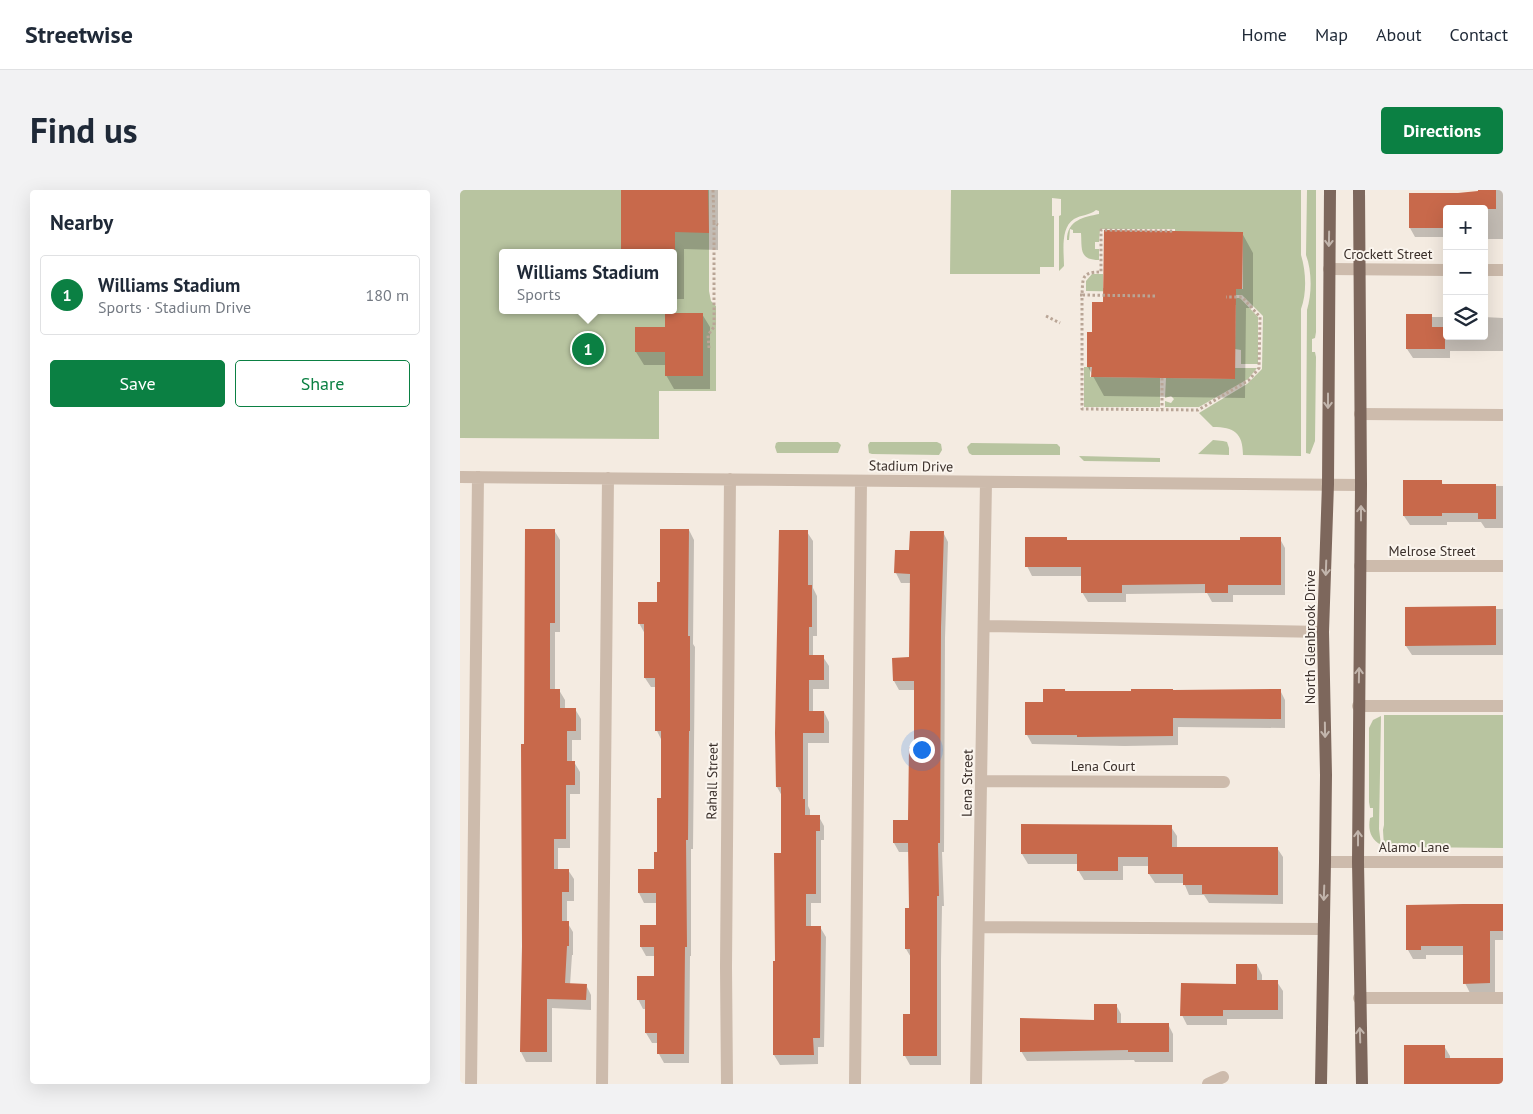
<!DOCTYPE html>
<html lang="en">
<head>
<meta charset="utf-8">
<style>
  :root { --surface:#fff; --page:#f2f2f3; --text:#1f2937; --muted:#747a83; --line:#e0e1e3; --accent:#0b8043 }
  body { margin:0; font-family:"PT Sans",sans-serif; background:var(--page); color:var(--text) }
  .controls { position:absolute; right:15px; top:15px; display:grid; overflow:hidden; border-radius:5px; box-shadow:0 5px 20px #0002 }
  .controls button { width:45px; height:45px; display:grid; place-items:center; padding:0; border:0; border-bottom:1px solid var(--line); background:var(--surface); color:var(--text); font:25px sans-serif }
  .you { position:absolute; left:461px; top:559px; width:18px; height:18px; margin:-12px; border:4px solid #fff; border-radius:50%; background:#1a73e8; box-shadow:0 0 0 8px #1a73e833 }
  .badge { display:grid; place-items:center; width:32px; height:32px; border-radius:50%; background:var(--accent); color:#fff; font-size:16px; font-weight:700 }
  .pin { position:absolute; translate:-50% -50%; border:2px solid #fff; box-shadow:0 1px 5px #0006 }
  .popup { position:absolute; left:39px; top:59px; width:178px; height:65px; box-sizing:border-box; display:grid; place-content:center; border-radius:5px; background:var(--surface); filter:drop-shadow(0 1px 4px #0005); font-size:16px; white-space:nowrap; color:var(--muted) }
  .popup b { font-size:19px; color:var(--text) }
  .popup::after { content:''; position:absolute; left:50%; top:100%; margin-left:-10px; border:10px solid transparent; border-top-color:var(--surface) }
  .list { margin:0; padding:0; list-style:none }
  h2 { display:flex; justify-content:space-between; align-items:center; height:65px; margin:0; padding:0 20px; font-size:21px }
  h2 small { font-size:16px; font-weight:400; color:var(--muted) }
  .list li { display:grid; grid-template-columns:32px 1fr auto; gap:15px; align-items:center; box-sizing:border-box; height:80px; margin:0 10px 10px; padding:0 10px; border:1px solid var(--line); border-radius:5px }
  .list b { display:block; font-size:19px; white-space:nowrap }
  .list p { margin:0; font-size:16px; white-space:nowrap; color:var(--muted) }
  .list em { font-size:16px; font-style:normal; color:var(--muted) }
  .actions { display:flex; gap:10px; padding:15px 20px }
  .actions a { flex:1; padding:11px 0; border:1px solid var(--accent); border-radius:5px; text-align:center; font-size:18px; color:var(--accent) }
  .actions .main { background:var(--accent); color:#fff }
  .icon { flex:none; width:28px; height:28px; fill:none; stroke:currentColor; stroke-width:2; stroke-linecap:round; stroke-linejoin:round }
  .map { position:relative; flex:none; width:1043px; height:894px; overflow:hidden; border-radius:5px }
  header { display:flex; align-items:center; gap:30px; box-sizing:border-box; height:70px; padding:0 25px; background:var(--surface); border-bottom:1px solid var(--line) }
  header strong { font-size:24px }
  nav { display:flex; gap:28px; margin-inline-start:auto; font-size:18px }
  .intro { display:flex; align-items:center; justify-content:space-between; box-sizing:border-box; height:120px; padding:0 30px }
  h1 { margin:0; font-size:35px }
  .button { padding:12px 22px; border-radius:5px; background:var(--accent); color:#fff; font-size:18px; font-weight:700 }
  main { display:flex; gap:30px; padding:0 30px }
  aside { flex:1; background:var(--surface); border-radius:5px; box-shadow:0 5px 20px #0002 }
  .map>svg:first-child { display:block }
  .green { fill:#b8c4a0; fill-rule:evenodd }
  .shadow { fill:#0003 }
  .building { fill:#c8694b }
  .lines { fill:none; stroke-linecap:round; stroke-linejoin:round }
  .path { stroke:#b9a596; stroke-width:3; stroke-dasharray:2.5 2.5; stroke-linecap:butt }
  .minor { stroke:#cdbbac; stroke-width:12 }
  .major { stroke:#7d675c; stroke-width:12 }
  .oneway { stroke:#c2b5ac }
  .labels { text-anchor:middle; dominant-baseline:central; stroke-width:4; stroke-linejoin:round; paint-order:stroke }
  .street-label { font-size:14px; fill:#3b302b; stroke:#fbf5ee }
</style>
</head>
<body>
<header>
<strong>Streetwise</strong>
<nav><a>Home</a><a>Map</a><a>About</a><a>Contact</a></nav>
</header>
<div class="intro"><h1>Find us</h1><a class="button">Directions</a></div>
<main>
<aside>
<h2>Nearby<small></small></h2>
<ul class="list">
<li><span class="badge">1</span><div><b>Williams Stadium</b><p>Sports · Stadium Drive</p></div><em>180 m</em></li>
</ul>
<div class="actions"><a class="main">Save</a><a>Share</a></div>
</aside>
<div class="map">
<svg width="1043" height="894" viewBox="0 0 1043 894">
  <rect width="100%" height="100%" fill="#f4ebe1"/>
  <path class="green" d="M0 0H249V101L251 111 256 116V201H199V249L0 248ZM43 63H213V120H43Z
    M491 0H841V65C846 81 847 103 841 119V266L783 265C783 243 774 237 753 237L739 223 787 194 802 179 803 126 782 105H765V99H783V44L715 43V39H640L639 52H635V59H639V70C619 70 622 59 621 43H613V40L610 39 609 50H607C607 30 624 27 639 24V21L636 20C630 25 621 25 614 29 600 38 604 62 604 76L599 81V26L601 25V9L592 8V26H594V77H580V84H490Z
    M847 0H856V142L855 148 852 149V162H855L856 167 855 251 850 264 846 263 847 120C852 103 852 81 846 65Z
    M632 84H643V98L685 99V102L626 101V91Z
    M765 108H780L798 127V174H781V160L775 159 776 115H765Z
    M624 177H630V187L700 188V217H624Z
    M775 178H797L788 189 739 217H705V211L711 213 714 209 711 206 705 208 706 188 775 189Z
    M753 250 763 251 767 252 769 258V265L738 264Z
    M318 252H378L381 255 378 263H317L315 257 316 253Z
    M410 252H477L481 254 482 260 479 265 412 264 409 263 408 255Z
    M511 253 597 254 600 257V265H512L509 263 507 257Z
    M619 266 700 268V272L624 271Z
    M924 525H1043V658L944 657 943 655H934V657H924L923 640 924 635Z
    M921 526 919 639 921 655C910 649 908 639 910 628L913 627V618H910L909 612V538L913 530Z"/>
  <path class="shadow" d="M163 0H258V60L224 59V109H213V63Z
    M1020 0H1043V49H1024V19H987V47H955L950 38V4L1020 3Z
    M782 43 793 63V118H786L785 208 644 206 628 177 633 144 644 114Z
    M242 124 250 137V199H214L206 185V175H184L176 162Z
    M971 125 972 127H987V146H1024V127L1043 128V161H990V168H953L947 159Z
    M981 291 983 295 1043 296V338H1025L1021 332H987V335H950L944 326Z
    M94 340 100 350V442H95V500H99L105 510V519H115L121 529V550H112V572H114L120 582V604H110V658H98V680H108L114 689V711H107V732L113 742V765H112L110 795H126L131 805V820L92 818V872H66L61 862 65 555Z
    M229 340 234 350 233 454 235 457 233 659H231V766H230L229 873H204L199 864V853H192L186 843V819H183L178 809 195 787V766H186L181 757 197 736V713H184L179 703 196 680 202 609V551L197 541V497H191L185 488V444L179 433 199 413 201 393Z
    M347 342 353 351V398L357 406V446H353V467H363L369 476V499H353V522H364L369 532V553H348V616L350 620V627H359L364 636V650H361V713H351V737H360L366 747 364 857H358V874L320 875 314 865V772H316L322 664V606L317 597Z
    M483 342 488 352 485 448 484 662H482L484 716H482L481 770V875H450L445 866 452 826V769L446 759 451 719 450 662H439L434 653 450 632 455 559V500H439L434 491 450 469 452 393H441L436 383V361L451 362Z
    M820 349 825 358V405H773V412H752L747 403 666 404V412H628L622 402V386H572L567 376 608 351H781Z
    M946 419H1043V465H952L946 456Z
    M605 500 606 502 820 500 825 510V538L718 537V555L665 556 572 554 567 545 584 514Z
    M562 635 711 637 717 646V658H817L823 667V714L749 713 744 705H729L724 693H695L689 684V676H663V690H624L618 680V674H568L562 664Z
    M1043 715V750H1035V802L1010 803 1005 793V765H966V769H953L948 760V716Z
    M797 775 802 785V792H817L823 801V829H767V835H727L722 825 777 795Z
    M656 815 661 824V834H708L713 844V872H675L674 870 567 871 561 861 635 831Z
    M984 856 990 866V869L1043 870V894H945Z"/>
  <path class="building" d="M161 0H248L249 43 215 42V63H161Z
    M1018 0H1036V19H985V38H949V3H998L1018 1Z
    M644 40 783 42 782 99H776L775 189 631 187 632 177H627V142H632V112H643Z
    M205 123H243V186H205V162H175V137H205Z
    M946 124H972V137H985V159H946Z
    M943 290H982V294H1036V329H1018V323H982V326H943Z
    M65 339H95V433H90V499H100V518H116V541H107V571H115V595H106V649H94V679H109V702H102V731H109V756H107L105 793 127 794 126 810 87 809V862H60L62 756 61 554H64Z
    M200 339H229L228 446H230V541H229L228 650H226L227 757H225L224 864H197V843H185V810H177V786H194V757H180V735H196V703H178V679H194V662H197V608H201V541H195V488H184V434H178V412H197V392H200Z
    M319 340H348V395H352V437H349V465H364V490H349V521H364V543H343V609H345V625H360V641H356V704H346V736H361L360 848H353L354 865H313V771H315L314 663H321V597H316L315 543Z
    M450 341H484L481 437 480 653H478L479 706H477V866H443V824H450V759H445V718H449L448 653H433V630H448L449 557H454V491H433L432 468 449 467 450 384 434 383 435 360H449Z
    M565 347H607V350H780V347H821V395H768V403H745V394L662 395V403H621V377H565Z
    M1036 416V455L945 456V417Z
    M583 499H605V501H671V499H713V500L821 499V529L713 528V546L617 547V545H565V512H583Z
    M561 634 712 635V657H818V705L742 704V695H723V684H688V667H658V681H617V664H561Z
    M1003 714H1043V741H1030V793L1003 794V756H961V760H946V715Z
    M776 774H797V790H818V820H763V826H720L721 793 776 794Z
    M634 814H657V833H709V862H668V860L560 862V828L634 830Z
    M944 855H985V868H1043V894H944Z"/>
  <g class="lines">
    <path class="path" d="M253 0 254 33
      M620 105H622V219L738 220 789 190 799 178 800 127 782 107H766
      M695 106 622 105C623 88 621 82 641 82V40L714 41
      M586 126 600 133
      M249 158 248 145 254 137V33L258 35
      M702 188V219"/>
    <path class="minor" d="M869 79 987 80
      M1024 80H1043
      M900 224 1043 225
      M0 287 901 295
      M900 376H1043
      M524 436 863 442
      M898 516H1043
      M522 591 764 592
      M865 672H1043
      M519 737 863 739
      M899 808H1043
      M11 894 18 287
      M142 894 148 288
      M267 894 266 777 270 289
      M395 894 401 291
      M516 894 526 292
      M748 894 763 887"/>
    <path class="major" d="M899 0 901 295 898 672 902 894
      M861 894 865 672 866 585 863 442 868 294 870 0"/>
  </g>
  <defs><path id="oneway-shaft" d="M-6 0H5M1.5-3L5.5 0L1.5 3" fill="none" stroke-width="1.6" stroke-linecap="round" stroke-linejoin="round" transform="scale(1.25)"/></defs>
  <g class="oneway">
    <use href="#oneway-shaft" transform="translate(869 49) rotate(91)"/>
    <use href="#oneway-shaft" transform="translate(868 211) rotate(90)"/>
    <use href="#oneway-shaft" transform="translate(901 323) rotate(-90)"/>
    <use href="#oneway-shaft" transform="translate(866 378) rotate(92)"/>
    <use href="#oneway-shaft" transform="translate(899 485) rotate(-89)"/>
    <use href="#oneway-shaft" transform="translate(865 540) rotate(89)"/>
    <use href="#oneway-shaft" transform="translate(898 648) rotate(-90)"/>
    <use href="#oneway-shaft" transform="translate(864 703) rotate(92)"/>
    <use href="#oneway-shaft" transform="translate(900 845) rotate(-92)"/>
  </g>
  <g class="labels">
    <g class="street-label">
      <text x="928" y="64">Crockett Street</text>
      <text transform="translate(451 276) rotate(1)">Stadium Drive</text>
      <text x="972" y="361">Melrose Street</text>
      <text transform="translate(850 447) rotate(-90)">North Glenbrook Drive</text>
      <text x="643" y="576">Lena Court</text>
      <text transform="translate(252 591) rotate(-89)">Rahall Street</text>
      <text transform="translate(507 593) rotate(-89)">Lena Street</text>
      <text x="954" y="657">Alamo Lane</text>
    </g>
  </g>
</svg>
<div class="controls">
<button>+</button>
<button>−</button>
<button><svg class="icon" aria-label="layers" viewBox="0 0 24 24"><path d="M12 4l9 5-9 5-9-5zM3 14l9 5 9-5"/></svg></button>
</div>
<div class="you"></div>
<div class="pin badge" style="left:128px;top:159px">1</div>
<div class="popup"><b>Williams Stadium</b>Sports</div>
</div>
</main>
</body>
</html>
